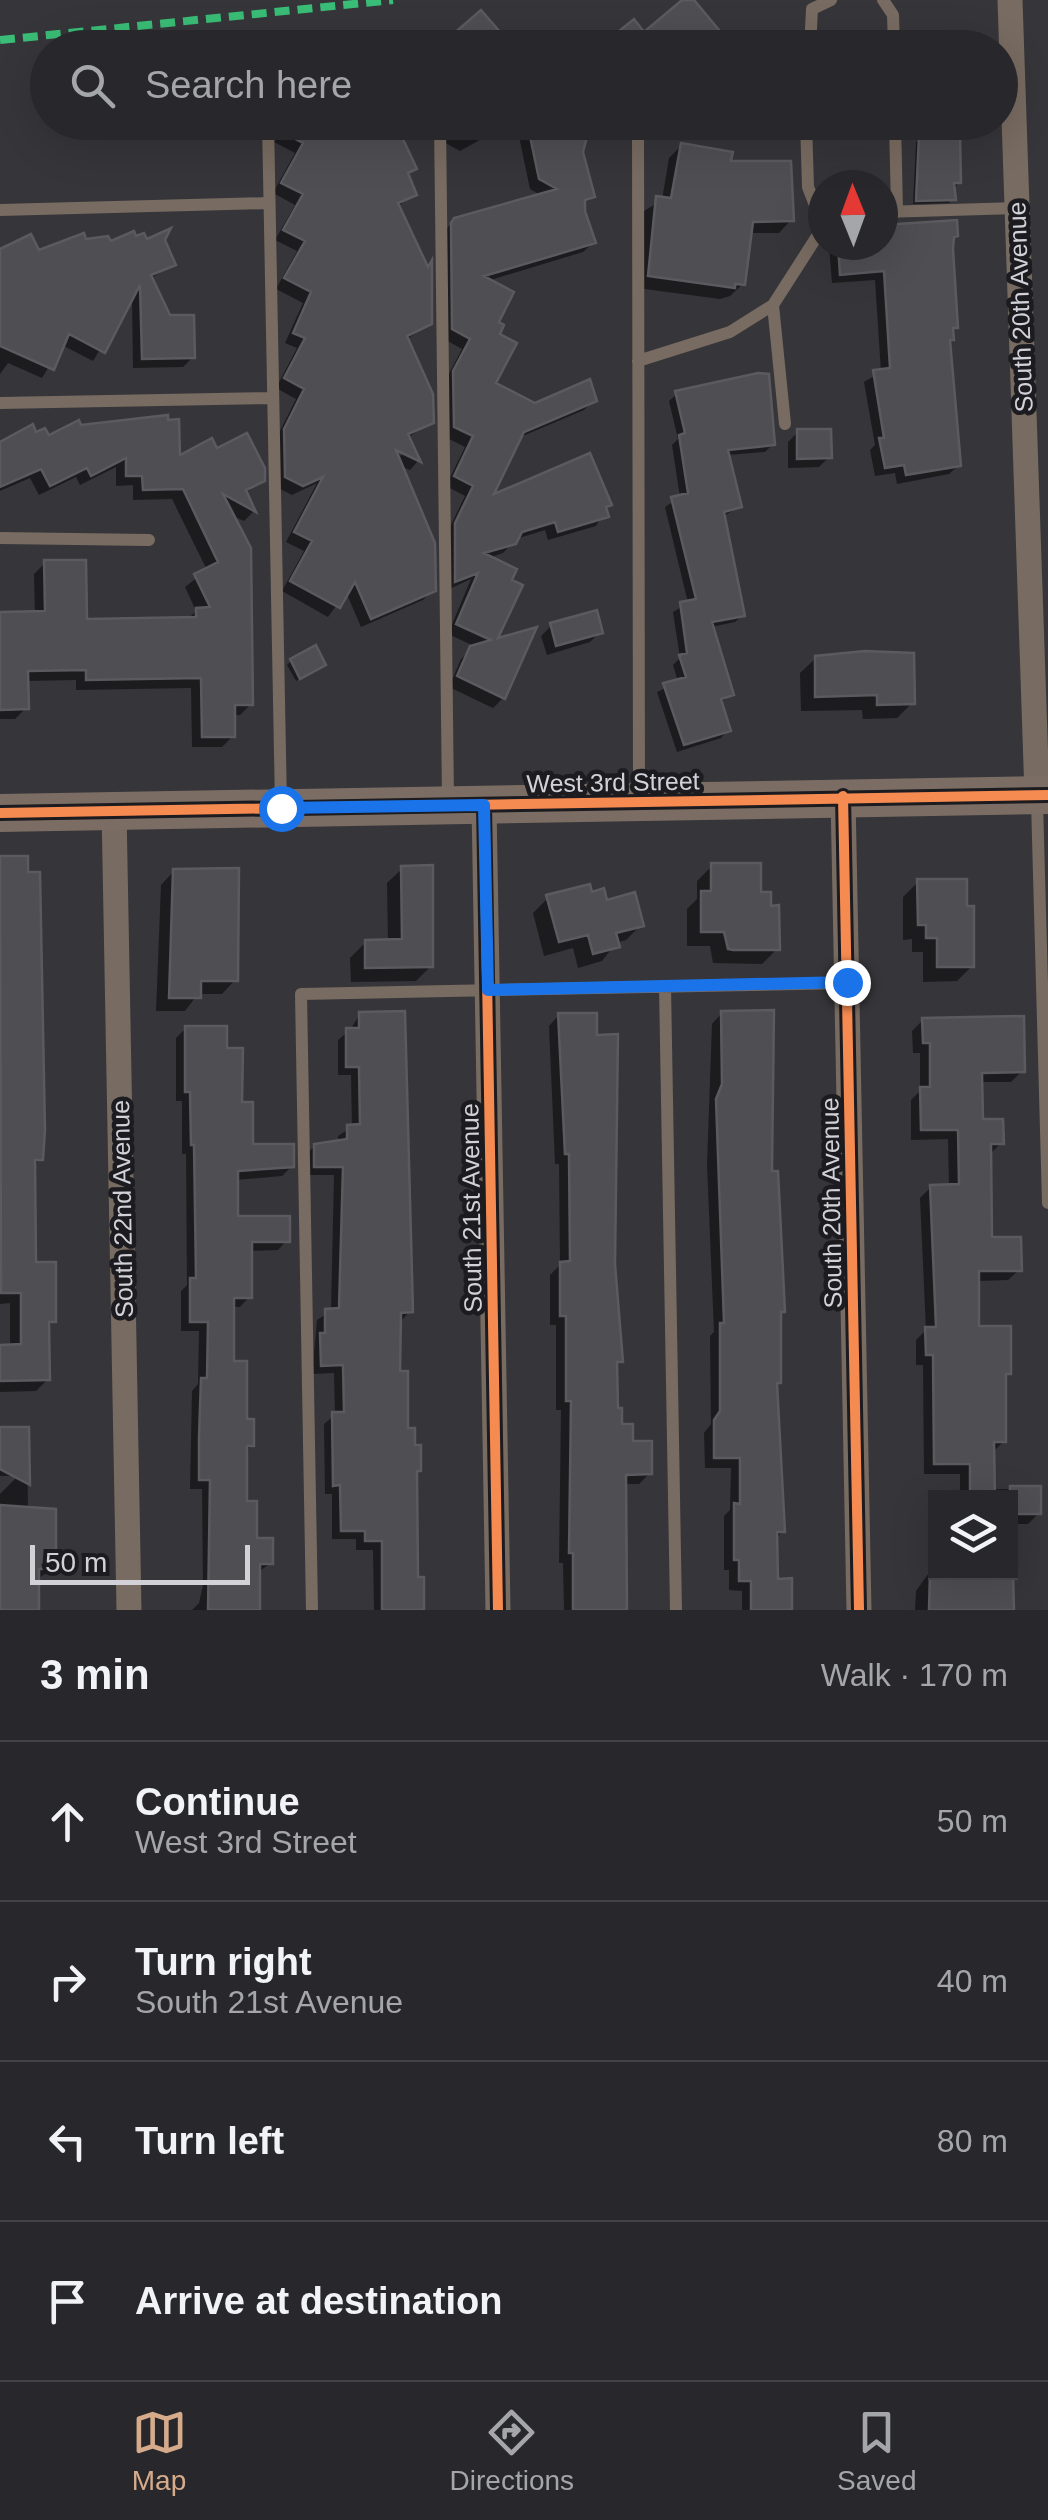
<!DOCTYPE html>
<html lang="en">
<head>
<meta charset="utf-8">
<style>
  :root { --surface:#28282c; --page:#343438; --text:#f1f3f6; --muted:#a5a6a9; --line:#444448; --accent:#d6ab8b }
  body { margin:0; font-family:Arial,sans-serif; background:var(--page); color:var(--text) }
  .controls { position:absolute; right:30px; bottom:30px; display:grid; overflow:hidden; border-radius:0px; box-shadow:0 10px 40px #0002 }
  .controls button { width:90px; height:90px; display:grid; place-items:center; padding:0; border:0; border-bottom:2px solid var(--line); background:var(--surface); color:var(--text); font:50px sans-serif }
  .compass { position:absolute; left:808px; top:170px; width:90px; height:90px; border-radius:50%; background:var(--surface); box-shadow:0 10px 40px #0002; rotate:359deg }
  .scale { position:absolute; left:30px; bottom:25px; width:220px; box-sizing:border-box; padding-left:10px; border:5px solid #d2d1d8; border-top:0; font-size:28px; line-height:35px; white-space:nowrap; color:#d2d1d8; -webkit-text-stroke:8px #1b1b20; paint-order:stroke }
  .stop { position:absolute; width:30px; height:30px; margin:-22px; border:8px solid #1a73e8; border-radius:50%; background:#fff }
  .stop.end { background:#1a73e8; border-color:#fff; box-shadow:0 2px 10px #0008 }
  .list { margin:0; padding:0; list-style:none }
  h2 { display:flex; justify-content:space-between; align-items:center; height:130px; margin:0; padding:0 40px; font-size:42px }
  h2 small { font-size:32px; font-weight:400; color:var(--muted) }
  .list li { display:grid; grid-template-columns:65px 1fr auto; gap:30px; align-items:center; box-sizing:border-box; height:160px; padding:0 40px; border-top:2px solid var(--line) }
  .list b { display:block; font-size:38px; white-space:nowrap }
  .list p { margin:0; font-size:32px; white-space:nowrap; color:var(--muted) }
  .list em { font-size:32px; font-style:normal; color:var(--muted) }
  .icon { flex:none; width:55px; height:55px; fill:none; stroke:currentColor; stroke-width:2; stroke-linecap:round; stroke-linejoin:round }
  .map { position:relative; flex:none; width:1048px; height:1610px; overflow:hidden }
  .search { position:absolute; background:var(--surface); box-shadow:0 10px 40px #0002; left:30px; right:30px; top:30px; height:110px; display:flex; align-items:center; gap:25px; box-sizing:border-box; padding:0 35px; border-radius:55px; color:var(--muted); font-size:38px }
  .sheet { height:770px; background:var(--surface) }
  nav { display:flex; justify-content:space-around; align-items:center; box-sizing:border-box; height:140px; border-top:2px solid var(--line); background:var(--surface); font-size:28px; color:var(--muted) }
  nav a { display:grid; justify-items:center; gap:5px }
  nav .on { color:var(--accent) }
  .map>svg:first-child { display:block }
  .shadow { fill:#0007; fill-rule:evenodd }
  .building { fill:#4f4e53; stroke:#5b5a5f; stroke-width:2.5 }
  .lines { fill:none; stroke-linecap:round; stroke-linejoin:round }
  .lane { stroke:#786b61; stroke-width:12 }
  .street { stroke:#786b61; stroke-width:25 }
  .secondary { stroke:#7b6d63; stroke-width:38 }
  .quiet { stroke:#3abd76; stroke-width:8; stroke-dasharray:15 8; stroke-linecap:butt }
  .cycleway-casing { stroke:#1b1b20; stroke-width:16 }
  .cycleway { stroke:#f68b52; stroke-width:10 }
  .route { stroke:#1a73e8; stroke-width:12 }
  .labels { text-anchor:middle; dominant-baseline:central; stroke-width:9; stroke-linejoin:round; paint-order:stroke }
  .street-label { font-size:25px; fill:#d2d1d8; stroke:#1b1b20 }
</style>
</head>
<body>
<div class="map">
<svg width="1048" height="1610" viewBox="0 0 1048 1610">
  <rect width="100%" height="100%" fill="#35353a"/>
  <path class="shadow" d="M438 32 447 42 504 48 421 47Z
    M532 42 548 48H527Z
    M284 122H416L419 130 402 143 414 168 406 176 414 194 397 207 430 323 406 340 431 422 407 438 418 461 410 470 400 466 433 590 423 600 361 627 346 592 328 617 282 591 304 551 286 542 317 483 292 495 276 487 275 441 296 399 276 388 297 348 285 343 303 303 276 289 297 251 275 240 295 205 273 193 295 153 274 142ZM384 447 402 450V456Z
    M452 122H512L460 151 442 141Z
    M516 122H588L581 152 592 196 583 205 593 243 583 252 487 281 496 323 493 384 534 406 594 400 584 410 518 438 488 499 609 505 596 526 548 540 545 530 516 539 503 553 488 558 493 642 503 698 493 708 449 687 461 659 474 646 448 634 471 579 447 590 446 535 465 496 446 486 465 447 445 437 444 383 462 349 444 339V231L455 220 542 196 530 189Z
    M921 137 958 182 949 203 913 204 916 142Z
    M681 146 728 164 791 220 779 233H749L743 284 730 296 720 299 637 288 644 211 662 200 669 158Z
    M883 230 956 236 951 240 955 327 948 342 959 465 949 474 897 484 895 473 875 476 870 450 875 445 864 382 881 372 875 280 832 283 829 245H883Z
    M162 240 173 264 150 279 193 357 183 367 133 368 132 297 93 361 62 345 42 378 8 363 0 374V251L37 253 85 242Z
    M677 394 773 444 765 452 727 455 739 507 722 517 743 615 735 622 711 627 731 695 720 703 728 730 721 738 677 752 657 692 678 682 673 665 680 658 673 612 688 603 665 507 680 497 672 445 678 439 669 401Z
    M79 427 177 459 216 451 262 480 245 494 253 512 244 521 230 515 251 704 240 715H232L233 736 222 747H192L191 688 76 690V680L26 681V708L15 719H0V614H35L34 574 45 563 84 621 188 619 196 611 185 587 207 570 172 499 133 500V485L116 486V467L80 485 76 477 39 495 30 478 0 491V443L35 436 48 438Z
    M798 432 829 457 819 467 788 468V442Z
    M551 626 600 632 590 642 547 655 541 636Z
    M816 658 912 703 897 718 863 719 862 710 801 711 800 673Z
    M291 661 323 665 296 681 287 665Z
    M0 859H25L40 1159 32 1167 33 1264 53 1321 47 1327 48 1379 36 1391 0 1392V1347H10V1303L0 1304Z
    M712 866 759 895 777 949 762 964 713 963 710 946H687V909L697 899V881Z
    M403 868 431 966 416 981 351 982 350 958 366 942H388L387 883Z
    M174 871 235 980 222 994H198L185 1011H156L161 885Z
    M918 882 972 966 957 981 923 982V952H912V939L903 940V897Z
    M548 898 606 903 641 925 626 940 616 943 602 961 578 968 573 948 544 956 533 913Z
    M722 1013 770 1173 782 1311 778 1315V1382L774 1386 783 1531 775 1539 776 1581 789 1610H742V1591L729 1590V1570H724V1516L730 1510 731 1468H705L704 1433 711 1424 710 1336 714 1332 707 1165 712 1024Z
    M360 1014 410 1311 401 1321 398 1374 406 1431 419 1470 414 1474 415 1580 422 1610H374L373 1550H356V1539H332V1494H325L324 1424 335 1415 334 1373 312 1374 317 1320 331 1311 334 1175H306L305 1155 315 1146 339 1143 338 1136 352 1127 351 1075H338V1040L350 1030Z
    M559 1015 612 1264 620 1361 615 1367 619 1427 650 1473 639 1484H624V1610H564L563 1563H559L561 1410H556V1325H550V1275L560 1265 559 1164H555L549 1026Z
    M923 1020 1022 1071 1011 1082H980V1122L1001 1143 989 1155 990 1240 1019 1270 1008 1280 977 1281V1329L1008 1328 1004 1441 993 1452 992 1489H1038L1039 1513 1028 1524H1010V1498H960V1474H924L923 1365H916V1340L926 1330 920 1198 931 1187H949L948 1139 911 1140V1100L920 1091V1053H913L912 1031Z
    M186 1028 225 1050 250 1146 292 1166 282 1176 235 1180 236 1218 287 1240 278 1250 249 1251V1297L240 1307H231V1364L252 1445 244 1453V1503L254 1541 271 1563 257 1573 258 1610H192L199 1603 203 1585 202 1489H190L192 1391 198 1384 199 1331H181V1291L187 1285 186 1154H182V1101H176V1038Z
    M0 1430H27L28 1512 54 1568 36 1580V1610H0V1494L18 1476H0Z
    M1010 1560 1011 1610H915L916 1591 936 1563V1572H1010Z"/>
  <path class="building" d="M682 0H694L734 48H598L634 19 644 32Z
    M481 10 514 48H437Z
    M278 122H395L417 169 408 173 417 195 398 203 428 267 432 260V324L407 336 433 394 434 423 408 434 421 462 396 450 435 543 436 591 371 619 355 582 340 608 290 581 312 541 294 532 323 477 303 486 285 477 284 429 304 389 284 378 305 338 293 333 311 292 284 278 305 241 283 230 303 194 281 183 303 143 278 130Z
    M527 122H591L583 152 595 197 585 200V211L596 243 484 276 514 292 499 322 504 325 500 334 517 343 496 383 535 403 590 379 597 401 524 432 494 494 590 453 612 505 606 507 609 517 558 532 555 522 522 532 516 544 484 553 517 569 512 580 523 585 498 638 537 627 505 699 457 676 470 646 491 640 456 624 478 573 455 582V523L473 486 454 476 473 436 454 427 453 371 470 339 452 329 451 223 454 218 557 189 539 179Z
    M919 135H960L961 183H954L956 200 916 201Z
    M681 143 733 152 731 161H791L794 221 753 222 745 285 735 284V288L648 276 656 196 671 198Z
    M957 220 958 236 954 237 953 249 958 328H953L954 340H950L961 466 906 475 904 465 885 468 879 438H884L873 370 890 368 884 271 840 275 838 245H883V225Z
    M171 228 165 240 176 265 151 275 170 315H194L195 358 142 359 140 285 105 353 69 334 54 370 0 346V249L31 234 39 250 84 233 86 239 108 236 111 241 134 231 136 236 144 233 147 239Z
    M758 373 769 374 775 445 728 450 742 507 724 512 745 616 712 622 734 695 721 699 731 731 684 745 663 683 686 677 679 655 687 653 680 602 696 599 671 497 688 493 679 435 685 433 675 391Z
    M168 415V420L179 419 180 455 212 438 217 448 247 433 265 468V481L246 490 256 512 223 494 251 548 253 705H235V737H202L201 678 86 680V670L28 671 29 709 0 710V612L45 611 44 560H86L87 619 196 617V608L210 607 194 574 218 562 183 489 143 490 142 476H126V458L91 476 87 468 50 486 41 469 0 487V442L33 424 36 432 45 428 49 435 79 420 81 425Z
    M797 429H831L832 458 797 459Z
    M597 610 603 633 556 646 550 623Z
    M316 645 326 665 300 679 290 659Z
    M865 651 914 653 915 704 877 705V695L815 697V656Z
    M0 856H28V872H40L45 1130 43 1160H35L36 1262H56V1322H49L50 1380 0 1381V1345L21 1344V1293H1Z
    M711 863H761V892H771V906L779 905 780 950H733L728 949 724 932H701V891H711Z
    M433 865V967L365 968V940L402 939 401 866Z
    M239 868 238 981H201V998H169L173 869Z
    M917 879H967V906H974V967H937V938H926V925H918Z
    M590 884 592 892 604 888 607 900 635 892 644 926 616 933 620 947 593 954 588 935 559 942 546 895Z
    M774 1010 772 1171H778L785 1312H781V1383H777L785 1532H777L778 1579 792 1578V1610H751V1581H739V1560H734V1503L740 1504V1458H714V1420L720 1411V1323H724L716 1099 722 1084 721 1011Z
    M405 1011 413 1312 401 1313 400 1371H408V1428H415V1445H421V1471H417L418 1577H424V1610H382V1541H365V1531H341L340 1485 333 1486 332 1412H344L343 1365 321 1366 320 1333H325V1309L339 1308 343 1167H314V1144L347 1139V1125L360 1124 359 1067H346V1028H359V1012Z
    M558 1013H597V1035L618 1034 615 1264 623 1362H617L618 1408H622V1424H633V1441H652V1474L626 1475 627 1610H573V1553H569L571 1401H566V1316H560V1262L570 1261 569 1154H565Z
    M1024 1016 1025 1072 982 1073 983 1119H1003L1004 1144H991L992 1237H1021L1022 1271H979V1326H1011V1374H1006V1442H994L995 1498H970V1464H934L933 1355H926L925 1327H936L930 1185 959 1184 958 1130H921L920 1087H930V1043H923L922 1018Z
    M185 1026H227V1048H243L242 1102H253V1144H294V1167L238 1171V1216H290V1242H252V1298H234V1361H247V1419H254V1446H247V1501H257V1538H273V1564H260V1610H208L210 1480H199V1438L201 1378H207L208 1322H190V1278H196L194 1145H191L190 1092H185Z
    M0 1427H29L30 1485 0 1469Z
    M1010 1486H1041V1514H1010Z
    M0 1505 56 1509V1569H39V1610H0Z
    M930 1572H1013L1014 1610H929Z"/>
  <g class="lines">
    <path class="lane" d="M883 0 893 15 894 48
      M810 48 812 9 831 0
      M268 122 281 805
      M440 122 448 800
      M638 122 639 799
      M806 122 808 187 823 226
      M895 122 897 211
      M0 210 269 203
      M883 212 1017 208
      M773 305 785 424
      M638 361 730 332 773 305 823 227
      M0 403 273 398
      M0 538 149 540
      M1037 801 1048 1203
      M665 986 676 1610
      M312 1610 301 994 847 983"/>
    <path class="street" d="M1010 0 1037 795
      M843 796 859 1610
      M484 805 498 1610
      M114 809 129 1610"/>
    <path class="secondary" d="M0 813 1048 795"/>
    <path class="quiet" d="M0 40 393 0"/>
    <defs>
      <path id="cycleway" d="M843 796 859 1610
        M484 805 498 1610
        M0 813 1048 795"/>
    </defs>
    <use href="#cycleway" class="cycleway-casing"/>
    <use href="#cycleway" class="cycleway"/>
  </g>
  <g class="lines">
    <path class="route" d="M281 808 484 805 488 990 847 982"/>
  </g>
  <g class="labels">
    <g class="street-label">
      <text transform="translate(1020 307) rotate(-92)">South 20th Avenue</text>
      <text transform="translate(613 782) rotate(-1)">West 3rd Street</text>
      <text transform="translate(831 1203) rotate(-91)">South 20th Avenue</text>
      <text transform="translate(471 1208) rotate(-91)">South 21st Avenue</text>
      <text transform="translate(122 1209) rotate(-91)">South 22nd Avenue</text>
    </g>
  </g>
</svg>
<div class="controls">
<button><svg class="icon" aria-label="layers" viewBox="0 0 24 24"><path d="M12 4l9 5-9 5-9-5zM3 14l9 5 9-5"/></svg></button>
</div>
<svg class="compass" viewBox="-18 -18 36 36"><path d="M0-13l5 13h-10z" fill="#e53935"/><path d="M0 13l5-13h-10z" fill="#a5a6a9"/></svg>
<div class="scale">50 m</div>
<div class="stop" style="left:281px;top:808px"></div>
<div class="stop end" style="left:847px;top:982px"></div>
<div class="search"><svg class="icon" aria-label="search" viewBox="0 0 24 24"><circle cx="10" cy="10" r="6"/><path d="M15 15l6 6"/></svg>Search here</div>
</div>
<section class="sheet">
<h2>3 min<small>Walk · 170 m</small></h2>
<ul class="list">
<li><svg class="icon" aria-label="ahead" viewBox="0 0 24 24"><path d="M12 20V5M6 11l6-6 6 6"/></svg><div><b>Continue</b><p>West 3rd Street</p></div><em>50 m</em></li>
<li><svg class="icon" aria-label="right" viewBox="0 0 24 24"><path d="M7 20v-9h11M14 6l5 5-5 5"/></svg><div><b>Turn right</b><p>South 21st Avenue</p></div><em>40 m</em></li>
<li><svg class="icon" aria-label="left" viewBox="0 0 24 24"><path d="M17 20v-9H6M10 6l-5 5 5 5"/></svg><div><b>Turn left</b></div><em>80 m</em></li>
<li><svg class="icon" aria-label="arrive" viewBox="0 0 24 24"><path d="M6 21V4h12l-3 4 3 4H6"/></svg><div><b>Arrive at destination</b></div></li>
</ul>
</section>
<nav>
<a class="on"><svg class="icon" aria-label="map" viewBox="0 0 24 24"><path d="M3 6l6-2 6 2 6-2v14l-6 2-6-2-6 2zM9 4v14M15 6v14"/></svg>Map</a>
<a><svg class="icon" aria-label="directions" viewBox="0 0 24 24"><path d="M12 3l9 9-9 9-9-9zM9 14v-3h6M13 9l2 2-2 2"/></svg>Directions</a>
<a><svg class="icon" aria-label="saved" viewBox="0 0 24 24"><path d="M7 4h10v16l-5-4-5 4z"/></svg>Saved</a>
</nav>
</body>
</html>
